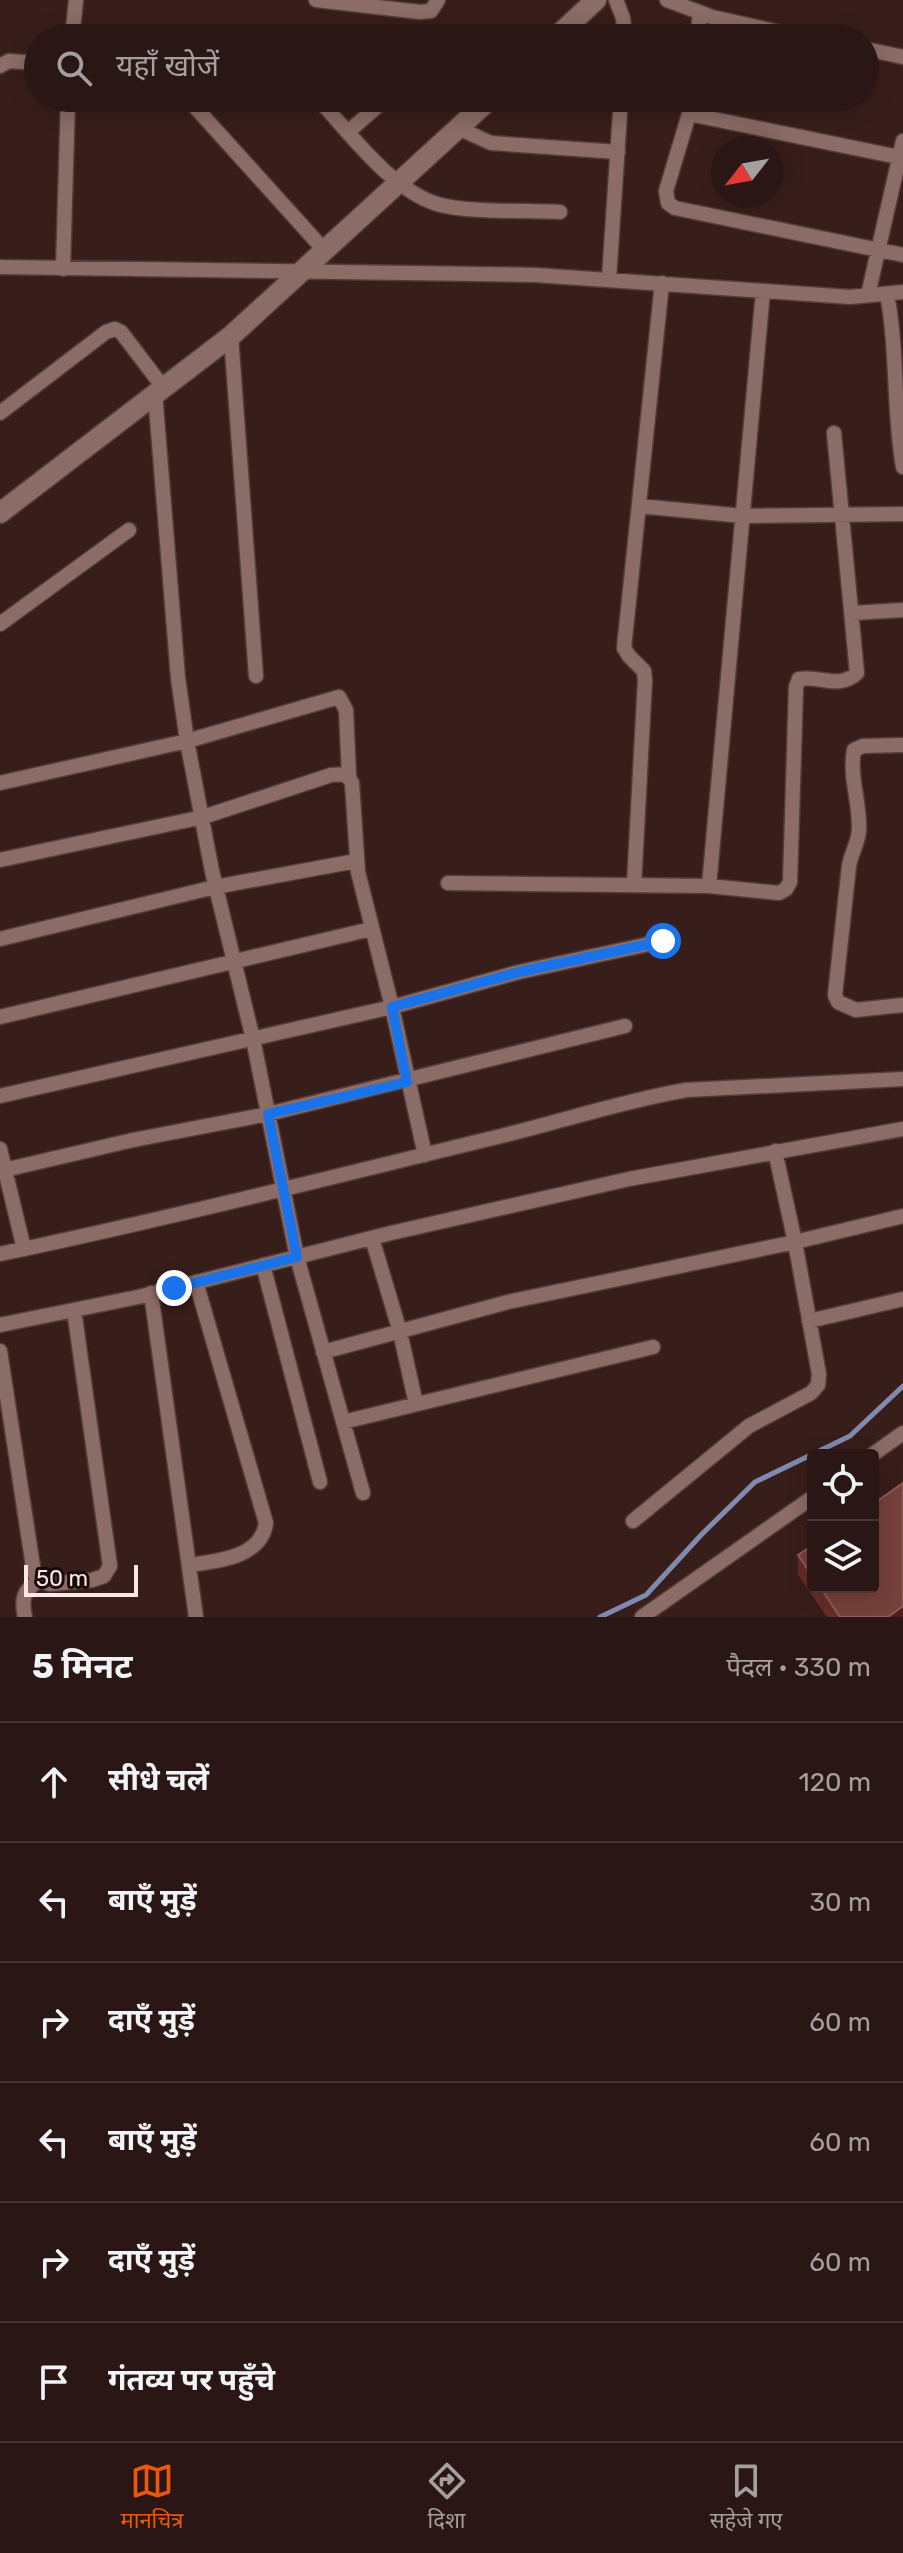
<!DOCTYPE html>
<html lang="hi">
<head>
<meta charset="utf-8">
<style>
  :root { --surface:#2a1614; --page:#362322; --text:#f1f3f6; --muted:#a59fa0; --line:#463534; --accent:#ea580c }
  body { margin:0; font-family:Rubik,"Noto Sans Devanagari",sans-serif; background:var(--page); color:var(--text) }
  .controls { position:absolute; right:24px; bottom:24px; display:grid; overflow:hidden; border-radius:8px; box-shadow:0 4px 20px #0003 }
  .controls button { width:72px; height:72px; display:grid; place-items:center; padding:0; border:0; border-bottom:2px solid var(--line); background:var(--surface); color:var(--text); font:40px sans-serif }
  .compass { position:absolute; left:711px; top:136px; width:72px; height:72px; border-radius:50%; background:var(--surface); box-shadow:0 4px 20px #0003; rotate:239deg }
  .scale { position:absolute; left:24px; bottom:20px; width:114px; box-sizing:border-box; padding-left:8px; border:4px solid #fbe8e5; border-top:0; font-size:22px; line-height:28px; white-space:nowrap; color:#fbe8e5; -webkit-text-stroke:6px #170c0a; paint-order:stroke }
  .stop { position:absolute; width:24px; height:24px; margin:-18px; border:6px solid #1a73e8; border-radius:50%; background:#fff }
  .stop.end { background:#1a73e8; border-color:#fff; box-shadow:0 2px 8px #0008 }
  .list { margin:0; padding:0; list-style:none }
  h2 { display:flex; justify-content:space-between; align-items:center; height:104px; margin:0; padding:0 32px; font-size:34px }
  h2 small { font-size:26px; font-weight:400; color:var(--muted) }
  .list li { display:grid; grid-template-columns:52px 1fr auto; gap:24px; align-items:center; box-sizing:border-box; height:120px; padding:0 32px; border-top:2px solid var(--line) }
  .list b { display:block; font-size:30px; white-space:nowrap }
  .list em { font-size:26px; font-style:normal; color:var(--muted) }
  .icon { flex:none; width:44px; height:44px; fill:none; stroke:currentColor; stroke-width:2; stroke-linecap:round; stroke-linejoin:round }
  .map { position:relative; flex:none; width:903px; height:1617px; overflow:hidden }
  .search { position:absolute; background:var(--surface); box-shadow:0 4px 20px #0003; left:24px; right:24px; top:24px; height:88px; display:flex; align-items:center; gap:20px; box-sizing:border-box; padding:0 28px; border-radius:44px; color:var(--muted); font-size:30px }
  .sheet { height:824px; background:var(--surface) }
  nav { display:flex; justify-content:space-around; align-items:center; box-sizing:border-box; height:112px; border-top:2px solid var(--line); background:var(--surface); font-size:22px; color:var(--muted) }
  nav a { display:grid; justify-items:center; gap:4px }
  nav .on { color:var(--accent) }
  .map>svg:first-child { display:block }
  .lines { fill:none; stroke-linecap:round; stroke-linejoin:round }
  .stream { stroke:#7f8aae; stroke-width:5 }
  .street-casing { stroke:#533d3b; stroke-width:17 }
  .secondary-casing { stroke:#533d3b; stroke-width:23 }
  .street { stroke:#8c6c67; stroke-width:14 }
  .secondary { stroke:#8c6c67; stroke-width:20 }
  .wall { fill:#662c26 }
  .shaded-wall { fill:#4d1e19 }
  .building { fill:#76403b; stroke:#8b5b56; stroke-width:2 }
  .route { stroke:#1a73e8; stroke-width:10 }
</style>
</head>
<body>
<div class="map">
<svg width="903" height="1617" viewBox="0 0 903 1617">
  <rect width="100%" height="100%" fill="#381e1a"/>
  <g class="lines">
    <path class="stream" d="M600 1617 646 1595 702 1534 755 1482 850 1436 903 1386"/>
    <defs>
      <path id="street" d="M316 0 420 12 431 11 438 0
        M616 0 623 18 625 38
        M667 0 712 17 805 38
        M72 38 76 0
        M697 38 700 13
        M865 49 903 57
        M0 66 9 61 38 63
        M187 98 325 251
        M317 98C350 133 390 189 437 204 466 213 527 210 560 212
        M691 98 689 114 666 191 668 203 675 208 903 255
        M689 114 903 158
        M458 128 491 143 618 152
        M349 131 387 98
        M0 267 536 275 850 297 903 292
        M63 269 68 98
        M609 279 621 98
        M887 294C898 352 893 410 903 467
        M868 295 903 141
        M231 336 256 676
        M155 393 178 678 187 741 212 871 253 1039 297 1257 363 1493
        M0 413 106 332 115 329 121 332 163 387
        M639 506 743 516 903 514
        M852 613 903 610
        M0 624 129 530
        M903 745 863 746 854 750C849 777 860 802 859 829 859 842 851 853 849 866L835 995 838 1002 856 1010 903 1005
        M0 783 187 741 339 697 346 710 349 776
        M0 860 203 817 331 775C342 774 347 773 352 783L358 872 392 1007 425 1155
        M448 883 709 886 779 893 786 889 790 882 796 687 799 679C820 675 839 690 857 673L834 433
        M634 885 645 680 644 671 629 656 624 648 662 283
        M709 886 763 291
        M0 939 215 887 356 861
        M0 1017 371 929
        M0 1096 392 1007 519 972 663 941
        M0 1149 24 1249
        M0 1171 133 1140 268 1114 625 1026
        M372 1238 400 1332 416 1404
        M0 1254C167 1219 332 1177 497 1137 560 1122 622 1101 686 1090L903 1079
        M263 1265 320 1482
        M151 1293 196 1617
        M809 1321 903 1299
        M0 1325 138 1297 391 1233 629 1179 903 1129
        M0 1351 34 1573 40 1580 50 1584 92 1580 104 1576 110 1566 74 1310
        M323 1352 508 1302 795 1242 903 1216
        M343 1422 653 1347
        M872 1455 903 1433
        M633 1521 749 1426 811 1393 818 1385 819 1374 795 1242 775 1151
        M189 1565C217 1561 261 1558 266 1523L196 1282
        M25 1617C21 1599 23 1590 40 1580
        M642 1617 813 1497"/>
      <path id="secondary" d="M555 38 596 0
        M0 513 231 336 491 98"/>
    </defs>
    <use href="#street" class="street-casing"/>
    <use href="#secondary" class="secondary-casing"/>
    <use href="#street" class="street"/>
    <use href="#secondary" class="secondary"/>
  </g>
  <path class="wall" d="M813 1545V1587H873L903 1617H827L798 1575V1555Z"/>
  <path class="shaded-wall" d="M903 1606V1617H888Z"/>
  <path class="building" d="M903 1483V1606L888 1617H840L820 1587H873V1504Z
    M813 1545V1577L798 1555Z"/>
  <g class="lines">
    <path class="route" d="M174 1288 297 1257 268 1114 407 1082 392 1007 519 972 663 941"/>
  </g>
</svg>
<div class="controls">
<button><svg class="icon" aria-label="locate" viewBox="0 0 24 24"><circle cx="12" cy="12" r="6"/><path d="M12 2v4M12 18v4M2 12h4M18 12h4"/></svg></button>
<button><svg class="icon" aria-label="layers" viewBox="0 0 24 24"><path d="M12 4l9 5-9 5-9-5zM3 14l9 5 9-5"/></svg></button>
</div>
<svg class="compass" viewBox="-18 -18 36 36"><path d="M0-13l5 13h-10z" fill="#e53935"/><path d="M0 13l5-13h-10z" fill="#a59fa0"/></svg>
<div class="scale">50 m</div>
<div class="stop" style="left:663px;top:941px"></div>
<div class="stop end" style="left:174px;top:1288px"></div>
<div class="search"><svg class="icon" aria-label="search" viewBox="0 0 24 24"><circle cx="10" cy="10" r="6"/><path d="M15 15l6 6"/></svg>यहाँ खोजें</div>
</div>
<section class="sheet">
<h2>5 मिनट<small>पैदल · 330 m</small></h2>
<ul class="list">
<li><svg class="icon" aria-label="ahead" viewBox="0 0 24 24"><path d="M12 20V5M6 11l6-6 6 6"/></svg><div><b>सीधे चलें</b></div><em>120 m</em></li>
<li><svg class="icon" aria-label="left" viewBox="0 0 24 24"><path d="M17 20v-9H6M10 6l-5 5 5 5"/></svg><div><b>बाएँ मुड़ें</b></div><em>30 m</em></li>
<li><svg class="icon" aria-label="right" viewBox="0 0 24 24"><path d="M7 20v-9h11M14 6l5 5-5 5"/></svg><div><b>दाएँ मुड़ें</b></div><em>60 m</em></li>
<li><svg class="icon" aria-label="left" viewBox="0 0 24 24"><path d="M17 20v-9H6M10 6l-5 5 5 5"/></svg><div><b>बाएँ मुड़ें</b></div><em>60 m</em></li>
<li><svg class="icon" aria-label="right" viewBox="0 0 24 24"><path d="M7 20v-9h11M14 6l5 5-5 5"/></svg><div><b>दाएँ मुड़ें</b></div><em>60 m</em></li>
<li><svg class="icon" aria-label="arrive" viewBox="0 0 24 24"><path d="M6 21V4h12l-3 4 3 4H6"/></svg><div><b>गंतव्य पर पहुँचे</b></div></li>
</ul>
</section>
<nav>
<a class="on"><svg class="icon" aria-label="map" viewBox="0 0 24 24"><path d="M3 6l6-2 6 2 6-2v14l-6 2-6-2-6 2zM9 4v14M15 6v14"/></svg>मानचित्र</a>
<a><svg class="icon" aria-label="directions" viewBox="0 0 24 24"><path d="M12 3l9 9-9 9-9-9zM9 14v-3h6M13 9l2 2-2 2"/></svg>दिशा</a>
<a><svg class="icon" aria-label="saved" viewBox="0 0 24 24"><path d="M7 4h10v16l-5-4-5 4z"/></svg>सहेजे गए</a>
</nav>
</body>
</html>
